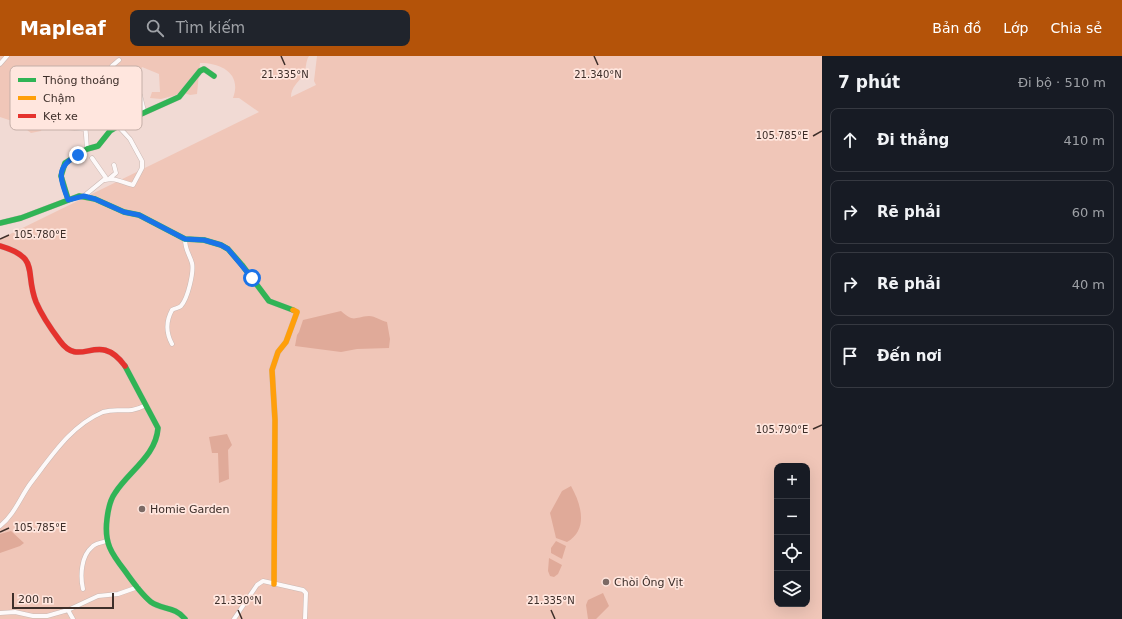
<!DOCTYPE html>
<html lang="vi">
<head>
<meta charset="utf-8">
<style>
  :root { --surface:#171b24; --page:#20242c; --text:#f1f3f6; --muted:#9ea1a6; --line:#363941; --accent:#b45309 }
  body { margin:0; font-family:"DejaVu Sans",sans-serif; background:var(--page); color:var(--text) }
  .controls { position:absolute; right:12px; bottom:12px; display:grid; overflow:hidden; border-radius:8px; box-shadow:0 4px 16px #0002 }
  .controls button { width:36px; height:36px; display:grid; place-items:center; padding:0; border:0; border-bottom:1px solid var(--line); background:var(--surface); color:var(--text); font:20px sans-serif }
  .scale { position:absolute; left:12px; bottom:10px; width:102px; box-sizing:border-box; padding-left:4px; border:2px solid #3d2e29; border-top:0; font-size:11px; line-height:14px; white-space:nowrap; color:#3d2e29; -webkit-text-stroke:3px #ffe6de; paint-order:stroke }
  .stop { position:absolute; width:12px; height:12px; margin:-9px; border:3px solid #1a73e8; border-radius:50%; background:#fff }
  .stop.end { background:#1a73e8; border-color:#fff; box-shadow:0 1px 4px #0008 }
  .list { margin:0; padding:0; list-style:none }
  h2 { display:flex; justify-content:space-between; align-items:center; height:52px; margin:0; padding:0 16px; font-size:17px }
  h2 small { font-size:13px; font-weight:400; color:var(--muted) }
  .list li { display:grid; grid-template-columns:26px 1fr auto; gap:12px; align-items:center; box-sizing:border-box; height:64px; margin:0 8px 8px; padding:0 8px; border:1px solid var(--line); border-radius:8px }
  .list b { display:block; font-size:15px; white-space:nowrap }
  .list em { font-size:13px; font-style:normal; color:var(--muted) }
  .icon { flex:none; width:22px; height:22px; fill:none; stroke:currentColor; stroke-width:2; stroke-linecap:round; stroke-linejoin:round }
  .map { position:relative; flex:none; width:822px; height:563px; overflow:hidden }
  header { display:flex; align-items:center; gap:24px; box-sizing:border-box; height:56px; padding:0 20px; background:var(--accent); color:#fff }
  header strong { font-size:19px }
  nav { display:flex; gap:22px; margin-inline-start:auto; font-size:14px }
  .search { width:280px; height:36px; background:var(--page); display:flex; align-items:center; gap:10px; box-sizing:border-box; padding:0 14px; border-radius:8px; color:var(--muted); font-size:15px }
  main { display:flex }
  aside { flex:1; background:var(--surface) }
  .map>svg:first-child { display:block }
  .green { fill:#f0c6b8; fill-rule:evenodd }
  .water { fill:#e0aa99 }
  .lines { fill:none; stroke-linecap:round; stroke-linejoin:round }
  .street-casing { stroke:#cab9b4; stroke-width:5 }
  .fast-casing { stroke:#cab9b4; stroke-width:6 }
  .slow-casing { stroke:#cab9b4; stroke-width:6 }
  .jam-casing { stroke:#cab9b4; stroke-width:6 }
  .street { stroke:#fdf9f9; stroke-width:4 }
  .fast { stroke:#30b455; stroke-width:5.5 }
  .slow { stroke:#ff9f0a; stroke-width:5.5 }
  .jam { stroke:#e5322d; stroke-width:5.5 }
  .route { stroke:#1a73e8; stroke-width:5 }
  .ticks { fill:none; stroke:#3d2e29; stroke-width:1.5 }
  .poi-dot { fill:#7c6a65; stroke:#ffe6de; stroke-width:1.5 }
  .labels { text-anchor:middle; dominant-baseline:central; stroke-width:3.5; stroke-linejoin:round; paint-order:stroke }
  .poi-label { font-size:11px; fill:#3d2e29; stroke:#ffe6de; text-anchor:start }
  .key { fill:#ffe6de; stroke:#c5afa8; stroke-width:1 }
  .key-label { font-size:11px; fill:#3d2e29 }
  .ticks-label { font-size:10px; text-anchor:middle; fill:#3d2e29; stroke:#ffe6de; stroke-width:3.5; stroke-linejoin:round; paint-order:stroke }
</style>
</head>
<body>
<header>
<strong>Mapleaf</strong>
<div class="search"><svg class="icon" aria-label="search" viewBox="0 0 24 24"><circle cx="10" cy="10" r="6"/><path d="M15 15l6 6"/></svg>Tìm kiếm</div>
<nav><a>Bản đồ</a><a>Lớp</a><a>Chia sẻ</a></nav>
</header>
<main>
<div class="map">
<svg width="822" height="563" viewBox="0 0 822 563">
  <rect width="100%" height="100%" fill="#f1dad4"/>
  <path class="green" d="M0 0H309C305 6 307 13 303 19 298 27 291 31 291 41L316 29 314 25 317 0H822V563H0V183L259 56 239 42H233C242 18 222 7 200 7L197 38 190 39 184 37 161 43 150 42 152 36H160L159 18 142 11C138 22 133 28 120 24L50 41 44 49 45 63 41 75 31 77 18 67 0 61ZM777 410H807V548H777Z"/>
  <path class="water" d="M341 255C354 267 354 261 369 260 375 260 382 265 387 266L390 283 389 292 357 293 341 296 295 290 297 279 299 276 303 264Z
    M227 378 232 389 228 394 229 423 219 427 218 397H212L209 381Z
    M571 430C581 448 589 473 567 486L556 482 550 457 562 435Z
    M11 475 24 487 20 490 0 497V478Z
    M556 485 566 490 562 503 551 497V492Z
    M549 502 562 509 558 518 554 521 550 520 548 515Z
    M603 537 609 550 596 563H588L586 549 588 544Z"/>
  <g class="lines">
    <defs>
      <path id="street" d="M0 8 7 0
        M135 31 140 39 144 55
        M61 57 60 64 63 71 86 73
        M87 93 85 65 90 56 103 44V31L113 18 112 10 119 4
        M110 122 116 117 114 109
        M105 124C116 121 122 127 133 129L142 112V105L130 83 118 70
        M84 140 106 122 92 102
        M172 288C166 277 166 265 172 254 175 252 179 252 181 250 188 242 194 216 192 207 189 197 185 194 185 183
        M0 470C14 459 20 442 30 428 51 401 70 370 103 356 120 351 127 359 146 349
        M83 533C80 520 81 500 92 491 95 487 102 487 106 485
        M68 554 73 563
        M0 557 15 556 33 560H47L68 554 98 540 118 538 138 531
        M234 563 257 529 263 525 303 534 306 537 305 563"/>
      <path id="fast" d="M68 143 61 120 65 107 87 93 98 90 110 75 130 63 179 41 200 15 204 13 214 20
        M0 167 21 162 79 140 95 143 124 156 139 159 185 183 204 184 221 189 228 193 242 209 269 245 293 254
        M125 310 158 372C156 400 129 415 115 437 110 444 108 454 107 463 104 487 111 497 125 515 132 525 141 538 151 546 162 554 175 550 185 563"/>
      <path id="slow" d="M274 528 275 364 272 314 278 296 286 286 297 256 293 254"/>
      <path id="jam" d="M0 190C41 202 24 215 36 246 42 260 51 273 60 285 81 314 98 273 125 310"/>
    </defs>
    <use href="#street" class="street-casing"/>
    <use href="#fast" class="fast-casing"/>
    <use href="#slow" class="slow-casing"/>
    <use href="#jam" class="jam-casing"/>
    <use href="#street" class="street"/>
    <use href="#fast" class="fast"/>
    <use href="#slow" class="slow"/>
    <use href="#jam" class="jam"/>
  </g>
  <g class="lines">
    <path class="route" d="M78 99C55 111 60 122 68 144L84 140 95 143 124 156 139 159 185 183 204 184 221 189 228 193 252 222"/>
  </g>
  <path class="ticks" d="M281 0 285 9M594 0 598 9M813 80 822 75M0 183 9 179M813 373 822 369M0 476 9 472M238 554 242 563M551 554 555 563"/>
  <g class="poi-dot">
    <circle cx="142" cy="453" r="4"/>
    <circle cx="606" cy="526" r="4"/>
  </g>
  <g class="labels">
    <g class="poi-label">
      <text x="150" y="453">Homie Garden</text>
      <text x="614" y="526">Chòi Ông Vịt</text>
    </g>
  </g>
  <rect x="10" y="10" width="132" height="64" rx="6" class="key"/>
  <rect x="18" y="22" width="18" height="4" fill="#30b455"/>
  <rect x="18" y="40" width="18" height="4" fill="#ff9f0a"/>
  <rect x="18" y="58" width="18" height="4" fill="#e5322d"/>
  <g class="key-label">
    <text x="43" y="28">Thông thoáng</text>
    <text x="43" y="46">Chậm</text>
    <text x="43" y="64">Kẹt xe</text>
  </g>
  <g class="ticks-label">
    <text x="285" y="22">21.335°N</text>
    <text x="598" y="22">21.340°N</text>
    <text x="782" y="83">105.785°E</text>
    <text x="40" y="182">105.780°E</text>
    <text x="782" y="377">105.790°E</text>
    <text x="40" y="475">105.785°E</text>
    <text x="238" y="548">21.330°N</text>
    <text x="551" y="548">21.335°N</text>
  </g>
</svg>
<div class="controls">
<button>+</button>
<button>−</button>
<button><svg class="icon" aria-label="locate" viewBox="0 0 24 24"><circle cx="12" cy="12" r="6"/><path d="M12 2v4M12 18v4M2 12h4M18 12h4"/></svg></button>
<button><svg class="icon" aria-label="layers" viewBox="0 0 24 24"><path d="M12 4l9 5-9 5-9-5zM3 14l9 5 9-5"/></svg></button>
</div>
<div class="scale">200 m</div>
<div class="stop" style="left:252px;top:222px"></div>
<div class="stop end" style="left:78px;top:99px"></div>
</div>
<aside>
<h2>7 phút<small>Đi bộ · 510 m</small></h2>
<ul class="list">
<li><svg class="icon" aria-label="ahead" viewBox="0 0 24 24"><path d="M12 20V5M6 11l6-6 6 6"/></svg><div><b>Đi thẳng</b></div><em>410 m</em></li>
<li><svg class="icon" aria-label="right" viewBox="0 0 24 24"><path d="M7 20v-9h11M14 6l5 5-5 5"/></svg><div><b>Rẽ phải</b></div><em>60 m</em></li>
<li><svg class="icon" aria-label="right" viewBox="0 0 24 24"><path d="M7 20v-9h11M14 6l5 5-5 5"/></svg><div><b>Rẽ phải</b></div><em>40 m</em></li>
<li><svg class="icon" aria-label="arrive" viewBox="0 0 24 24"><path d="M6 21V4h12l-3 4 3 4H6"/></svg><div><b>Đến nơi</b></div></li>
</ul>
</aside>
</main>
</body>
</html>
